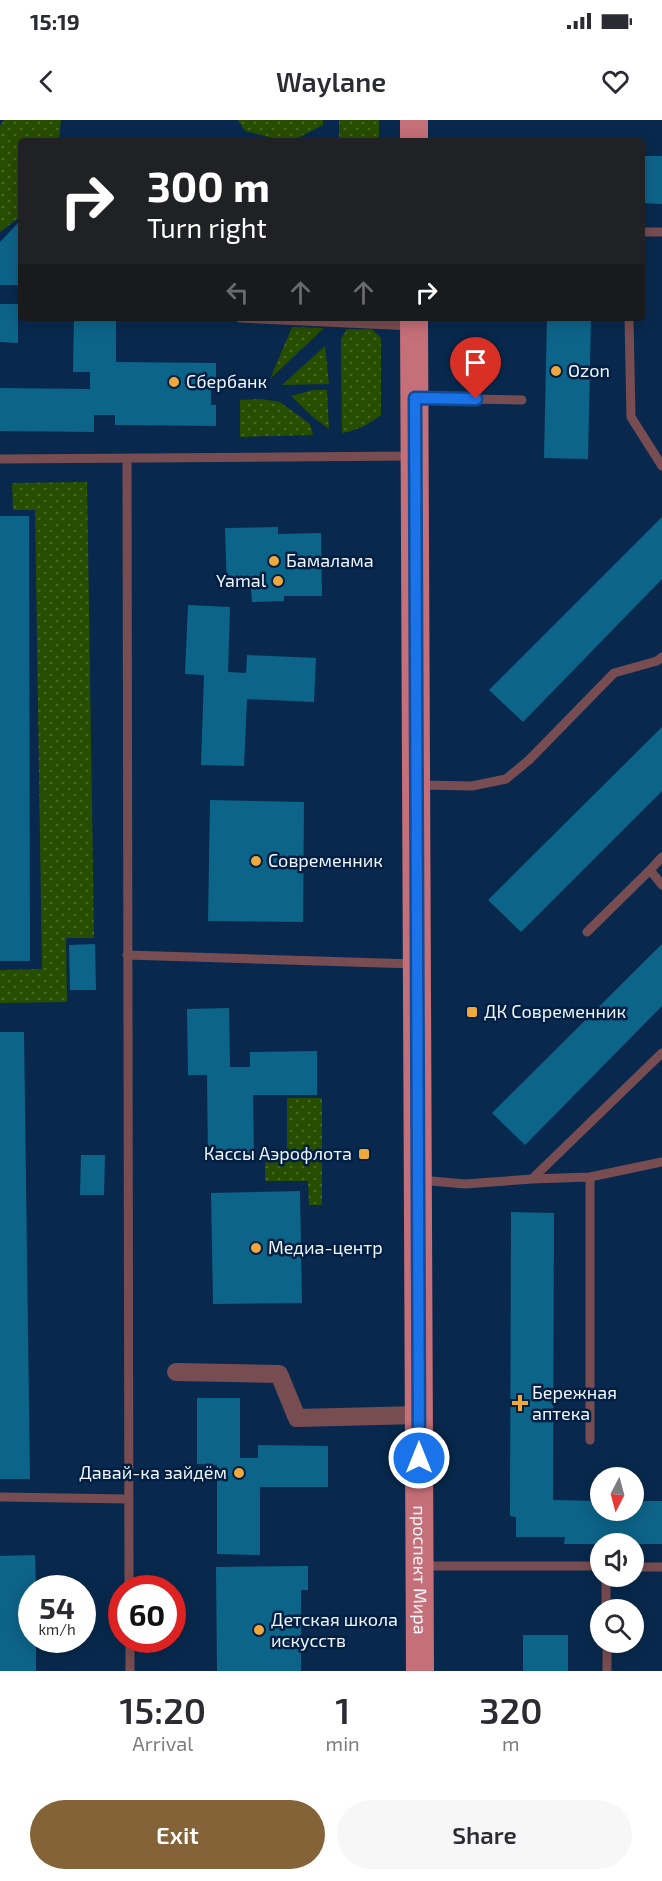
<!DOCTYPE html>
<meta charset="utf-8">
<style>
:root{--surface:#fff;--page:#f7f7f7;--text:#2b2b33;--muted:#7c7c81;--accent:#836337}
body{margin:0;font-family:"Exo 2",sans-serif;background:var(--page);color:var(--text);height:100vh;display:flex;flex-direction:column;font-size:22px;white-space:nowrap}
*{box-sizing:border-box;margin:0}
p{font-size:20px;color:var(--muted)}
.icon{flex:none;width:33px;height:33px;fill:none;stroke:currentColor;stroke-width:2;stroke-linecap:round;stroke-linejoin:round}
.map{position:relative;height:1551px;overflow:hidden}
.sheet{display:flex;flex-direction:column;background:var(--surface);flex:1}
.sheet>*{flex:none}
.banner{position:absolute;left:18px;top:18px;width:627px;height:183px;border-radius:6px;box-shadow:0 3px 15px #0003;background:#202124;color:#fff;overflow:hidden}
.needle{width:39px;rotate:186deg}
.controls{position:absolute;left:590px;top:1347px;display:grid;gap:12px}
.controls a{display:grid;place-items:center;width:54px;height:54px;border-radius:50%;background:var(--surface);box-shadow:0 3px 15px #0003;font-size:30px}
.speed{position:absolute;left:18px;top:1455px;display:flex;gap:12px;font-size:30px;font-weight:700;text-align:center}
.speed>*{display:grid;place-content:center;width:78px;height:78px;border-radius:50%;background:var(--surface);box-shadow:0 3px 15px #0003;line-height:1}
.speed small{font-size:15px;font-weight:400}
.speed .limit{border:9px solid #d22;background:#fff;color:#111}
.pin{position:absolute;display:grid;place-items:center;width:51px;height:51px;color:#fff;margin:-62px -26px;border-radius:50% 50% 50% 0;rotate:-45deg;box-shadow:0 0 6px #0007}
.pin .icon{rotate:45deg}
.me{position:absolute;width:66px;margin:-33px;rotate:0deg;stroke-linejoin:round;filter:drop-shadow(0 0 4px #0008)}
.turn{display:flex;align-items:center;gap:21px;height:126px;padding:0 30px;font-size:27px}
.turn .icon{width:78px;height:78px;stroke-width:2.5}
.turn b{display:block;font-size:42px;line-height:51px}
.lanes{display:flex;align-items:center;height:57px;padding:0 30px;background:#0003;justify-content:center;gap:30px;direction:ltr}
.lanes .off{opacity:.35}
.eta{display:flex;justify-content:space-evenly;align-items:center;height:102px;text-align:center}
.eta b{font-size:36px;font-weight:600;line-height:42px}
.primary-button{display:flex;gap:12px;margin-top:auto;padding:12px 30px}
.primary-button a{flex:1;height:69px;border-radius:36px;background:var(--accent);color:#fff;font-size:24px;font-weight:600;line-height:69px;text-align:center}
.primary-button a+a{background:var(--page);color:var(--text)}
.status{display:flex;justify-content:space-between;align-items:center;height:42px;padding:0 30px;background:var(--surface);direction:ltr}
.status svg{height:16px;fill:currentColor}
header{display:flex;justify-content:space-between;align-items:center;height:78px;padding:0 30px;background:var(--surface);font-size:27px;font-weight:600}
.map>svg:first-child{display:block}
.grass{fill:url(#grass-dots)}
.building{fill:#0d6489}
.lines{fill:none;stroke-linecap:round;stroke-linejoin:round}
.service{stroke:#784d51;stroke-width:9}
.minor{stroke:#784d51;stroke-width:18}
.primary{stroke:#c56f78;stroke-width:28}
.route-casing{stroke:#114b97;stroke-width:15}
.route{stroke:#1a73e8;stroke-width:10}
.poi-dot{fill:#eea83c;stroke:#001f42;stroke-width:2}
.labels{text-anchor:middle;stroke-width:5;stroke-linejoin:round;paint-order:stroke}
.poi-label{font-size:18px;fill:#f1f6fb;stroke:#001f42;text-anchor:start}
.street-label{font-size:18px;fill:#f1f6fb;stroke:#001f42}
</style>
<div class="status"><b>15:19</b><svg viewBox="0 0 49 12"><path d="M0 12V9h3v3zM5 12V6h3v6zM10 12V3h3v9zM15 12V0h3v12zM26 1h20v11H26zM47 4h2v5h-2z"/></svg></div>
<header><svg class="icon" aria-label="back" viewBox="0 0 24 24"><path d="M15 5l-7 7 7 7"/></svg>Waylane<svg class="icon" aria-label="heart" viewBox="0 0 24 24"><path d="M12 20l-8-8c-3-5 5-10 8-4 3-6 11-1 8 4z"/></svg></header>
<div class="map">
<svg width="662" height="1551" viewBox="0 0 662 1551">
<defs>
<pattern id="grass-dots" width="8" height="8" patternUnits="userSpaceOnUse" patternTransform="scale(1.5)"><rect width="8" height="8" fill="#274d00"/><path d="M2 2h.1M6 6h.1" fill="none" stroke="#476726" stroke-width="1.8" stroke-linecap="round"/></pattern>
</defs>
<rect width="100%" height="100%" fill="#08294d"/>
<!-- grass -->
<path class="grass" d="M 4,0 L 61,0 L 59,21 L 21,21 L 21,96 L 0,112 L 0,6 Z
M 238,0 L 323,0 L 323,5 L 292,21 L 285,21 L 245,11 Z
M 339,0 L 379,0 L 379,21 L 339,21 Z
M 292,207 L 324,208 L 270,259 Z
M 347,209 L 372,209 L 381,218 L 381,295 C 370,304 356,311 342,313 L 341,219 Z
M 325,226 L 329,264 L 282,265 Z
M 313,270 L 327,270 L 329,309 L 314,298 L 291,276 Z
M 261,279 L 280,282 L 310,304 L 313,315 L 240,317 L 240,280 Z
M 87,362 L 94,818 L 66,818 L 67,882 L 0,883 L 0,850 L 42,849 L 35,390 L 13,390 L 12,363 Z
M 287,978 L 322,978 L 322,1085 L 309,1085 L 308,1061 L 265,1061 L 265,1042 L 287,1042 Z"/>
<!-- building -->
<path class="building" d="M 642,36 L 662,36 L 662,84 L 642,83 Z
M 18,103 L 21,103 L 19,165 L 0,165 L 0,122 Z
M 0,184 L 18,184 L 18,223 L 0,222 Z
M 74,198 L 116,198 L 116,242 L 216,243 L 216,261 L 211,261 L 211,285 L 216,285 L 216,306 L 115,305 L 115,295 L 94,295 L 94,312 L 0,311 L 0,268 L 90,269 L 90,252 L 73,252 Z
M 547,198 L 591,198 L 588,339 L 544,338 Z
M 0,396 L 29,396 L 30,841 L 0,841 Z
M 662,397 L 662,459 L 523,602 L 489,570 Z
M 278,407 L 278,414 L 321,413 L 322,476 L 284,476 L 284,481 L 252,482 L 251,468 L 227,469 L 225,408 Z
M 188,485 L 230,487 L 228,552 L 246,553 L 247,535 L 316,538 L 314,582 L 247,579 L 244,646 L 201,645 L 204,555 L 185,554 Z
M 662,607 L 662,671 L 521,812 L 488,780 Z
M 210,680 L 304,682 L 303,802 L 208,801 Z
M 95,824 L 96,870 L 70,870 L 69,825 Z
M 662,824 L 662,886 L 525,1025 L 492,993 Z
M 229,888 L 230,947 L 250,947 L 250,932 L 317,931 L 317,975 L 253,975 L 254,1040 L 208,1041 L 207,955 L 188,955 L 187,889 Z
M 0,912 L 24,912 L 30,1359 L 0,1359 Z
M 81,1035 L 105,1035 L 104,1075 L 80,1075 Z
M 300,1071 L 302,1183 L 213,1184 L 211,1073 Z
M 511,1092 L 554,1093 L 553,1380 L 600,1381 L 600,1390 L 633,1390 L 633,1381 L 662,1381 L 662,1424 L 564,1424 L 565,1417 L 516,1417 L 516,1397 L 510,1396 Z
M 197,1278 L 240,1278 L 240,1338 L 258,1338 L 258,1325 L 328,1326 L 328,1367 L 260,1367 L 260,1435 L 217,1434 L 217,1345 L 197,1344 Z
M 35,1435 L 36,1468 L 32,1468 L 32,1520 L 36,1520 L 36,1551 L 0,1551 L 0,1436 Z
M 308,1446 L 308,1470 L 301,1470 L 301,1551 L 217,1551 L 216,1447 Z
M 523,1515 L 568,1515 L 568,1551 L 523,1551 Z"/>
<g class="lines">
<!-- service -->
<path class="service" d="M 642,112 L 662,112
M 240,198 L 412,206
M 629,198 L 631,297 L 662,346
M 417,278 L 522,280
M 0,339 L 412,336
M 127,339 L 129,1468
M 419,665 L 472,666 L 506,659 L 529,640 L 614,553 L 657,541 L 662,537
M 662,737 L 650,750 L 662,765
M 587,812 L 650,750
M 127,835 L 415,844
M 590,1057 L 662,1042
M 532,1059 L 590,1057 L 590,1320
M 420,1060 L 465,1064 L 532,1059 L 662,933
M 0,1377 L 128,1379
M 422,1446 L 600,1446
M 633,1447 L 662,1447
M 606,1456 L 606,1490
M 130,1520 L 130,1551
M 607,1522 L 607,1551"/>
<!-- minor -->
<path class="minor" d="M 176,1252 L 279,1254 L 297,1298 L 419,1295"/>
<!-- primary -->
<g class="primary">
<path d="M 414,0 L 414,21"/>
<path id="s1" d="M 414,198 L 420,1551"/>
</g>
</g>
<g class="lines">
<!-- route casing -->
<g class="route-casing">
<path id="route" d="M 419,1338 L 415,278 L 476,279"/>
</g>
<!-- route -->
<use href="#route" class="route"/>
</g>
<!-- markers -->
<g class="poi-dot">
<circle cx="556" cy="251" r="6"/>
<circle cx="174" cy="262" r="6"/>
<circle cx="274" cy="441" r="6"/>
<circle cx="278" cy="461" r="6"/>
<circle cx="256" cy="741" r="6"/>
<rect x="466" y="886" width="12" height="12" rx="3"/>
<rect x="358" y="1028" width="12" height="12" rx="3"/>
<circle cx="256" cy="1128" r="6"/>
<path d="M517 1274h6v6h6v6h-6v6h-6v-6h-6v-6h6z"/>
<circle cx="239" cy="1353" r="6"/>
<circle cx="259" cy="1510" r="6"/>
</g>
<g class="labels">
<!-- poi labels -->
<g class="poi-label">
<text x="568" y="257">Ozon</text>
<text x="186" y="268">Сбербанк</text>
<text x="286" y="447">Бамалама</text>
<text x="266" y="467" text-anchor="end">Yamal</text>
<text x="268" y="747">Современник</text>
<text x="484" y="898">ДК Современник</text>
<text x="352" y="1040" text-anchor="end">Кассы Аэрофлота</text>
<text x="268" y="1134">Медиа-центр</text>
<text x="532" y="1279">Бережная<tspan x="532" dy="21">аптека</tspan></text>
<text x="227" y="1359" text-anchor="end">Давай-ка зайдём</text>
<text x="271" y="1506">Детская школа<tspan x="271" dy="21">искусств</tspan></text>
</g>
<!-- street labels -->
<g class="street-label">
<text dy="6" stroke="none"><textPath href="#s1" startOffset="1252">проспект Мира</textPath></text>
</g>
</g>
</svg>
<div class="controls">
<a><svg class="needle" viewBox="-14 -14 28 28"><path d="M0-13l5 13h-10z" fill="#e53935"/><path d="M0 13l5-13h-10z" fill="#7c7c81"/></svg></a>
<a><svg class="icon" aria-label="sound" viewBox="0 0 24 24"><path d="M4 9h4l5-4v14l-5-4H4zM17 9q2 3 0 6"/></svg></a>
<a><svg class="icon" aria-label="search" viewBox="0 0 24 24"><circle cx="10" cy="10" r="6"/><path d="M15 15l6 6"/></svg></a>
</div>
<div class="speed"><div>54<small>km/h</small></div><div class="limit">60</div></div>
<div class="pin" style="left:476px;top:279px;background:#d93025"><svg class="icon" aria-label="arrive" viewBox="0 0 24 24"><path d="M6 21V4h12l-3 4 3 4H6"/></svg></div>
<svg class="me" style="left:419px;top:1338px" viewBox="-20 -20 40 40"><circle r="17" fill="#1a73e8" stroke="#fff" stroke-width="3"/><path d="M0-11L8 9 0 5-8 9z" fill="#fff"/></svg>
<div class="banner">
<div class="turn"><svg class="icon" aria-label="right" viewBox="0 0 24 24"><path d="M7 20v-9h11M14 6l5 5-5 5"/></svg><div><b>300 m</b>Turn right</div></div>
<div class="lanes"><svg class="icon off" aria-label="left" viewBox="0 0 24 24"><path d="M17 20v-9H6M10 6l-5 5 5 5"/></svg><svg class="icon off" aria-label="ahead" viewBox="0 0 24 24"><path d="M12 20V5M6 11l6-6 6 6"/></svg><svg class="icon off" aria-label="ahead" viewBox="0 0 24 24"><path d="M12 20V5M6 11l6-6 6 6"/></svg><svg class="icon" aria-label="right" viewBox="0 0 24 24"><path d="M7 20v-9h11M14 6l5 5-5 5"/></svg></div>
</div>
</div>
<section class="sheet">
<div class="eta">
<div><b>15:20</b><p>Arrival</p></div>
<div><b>1</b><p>min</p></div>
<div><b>320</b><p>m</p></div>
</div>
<div class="primary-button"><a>Exit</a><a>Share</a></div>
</section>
